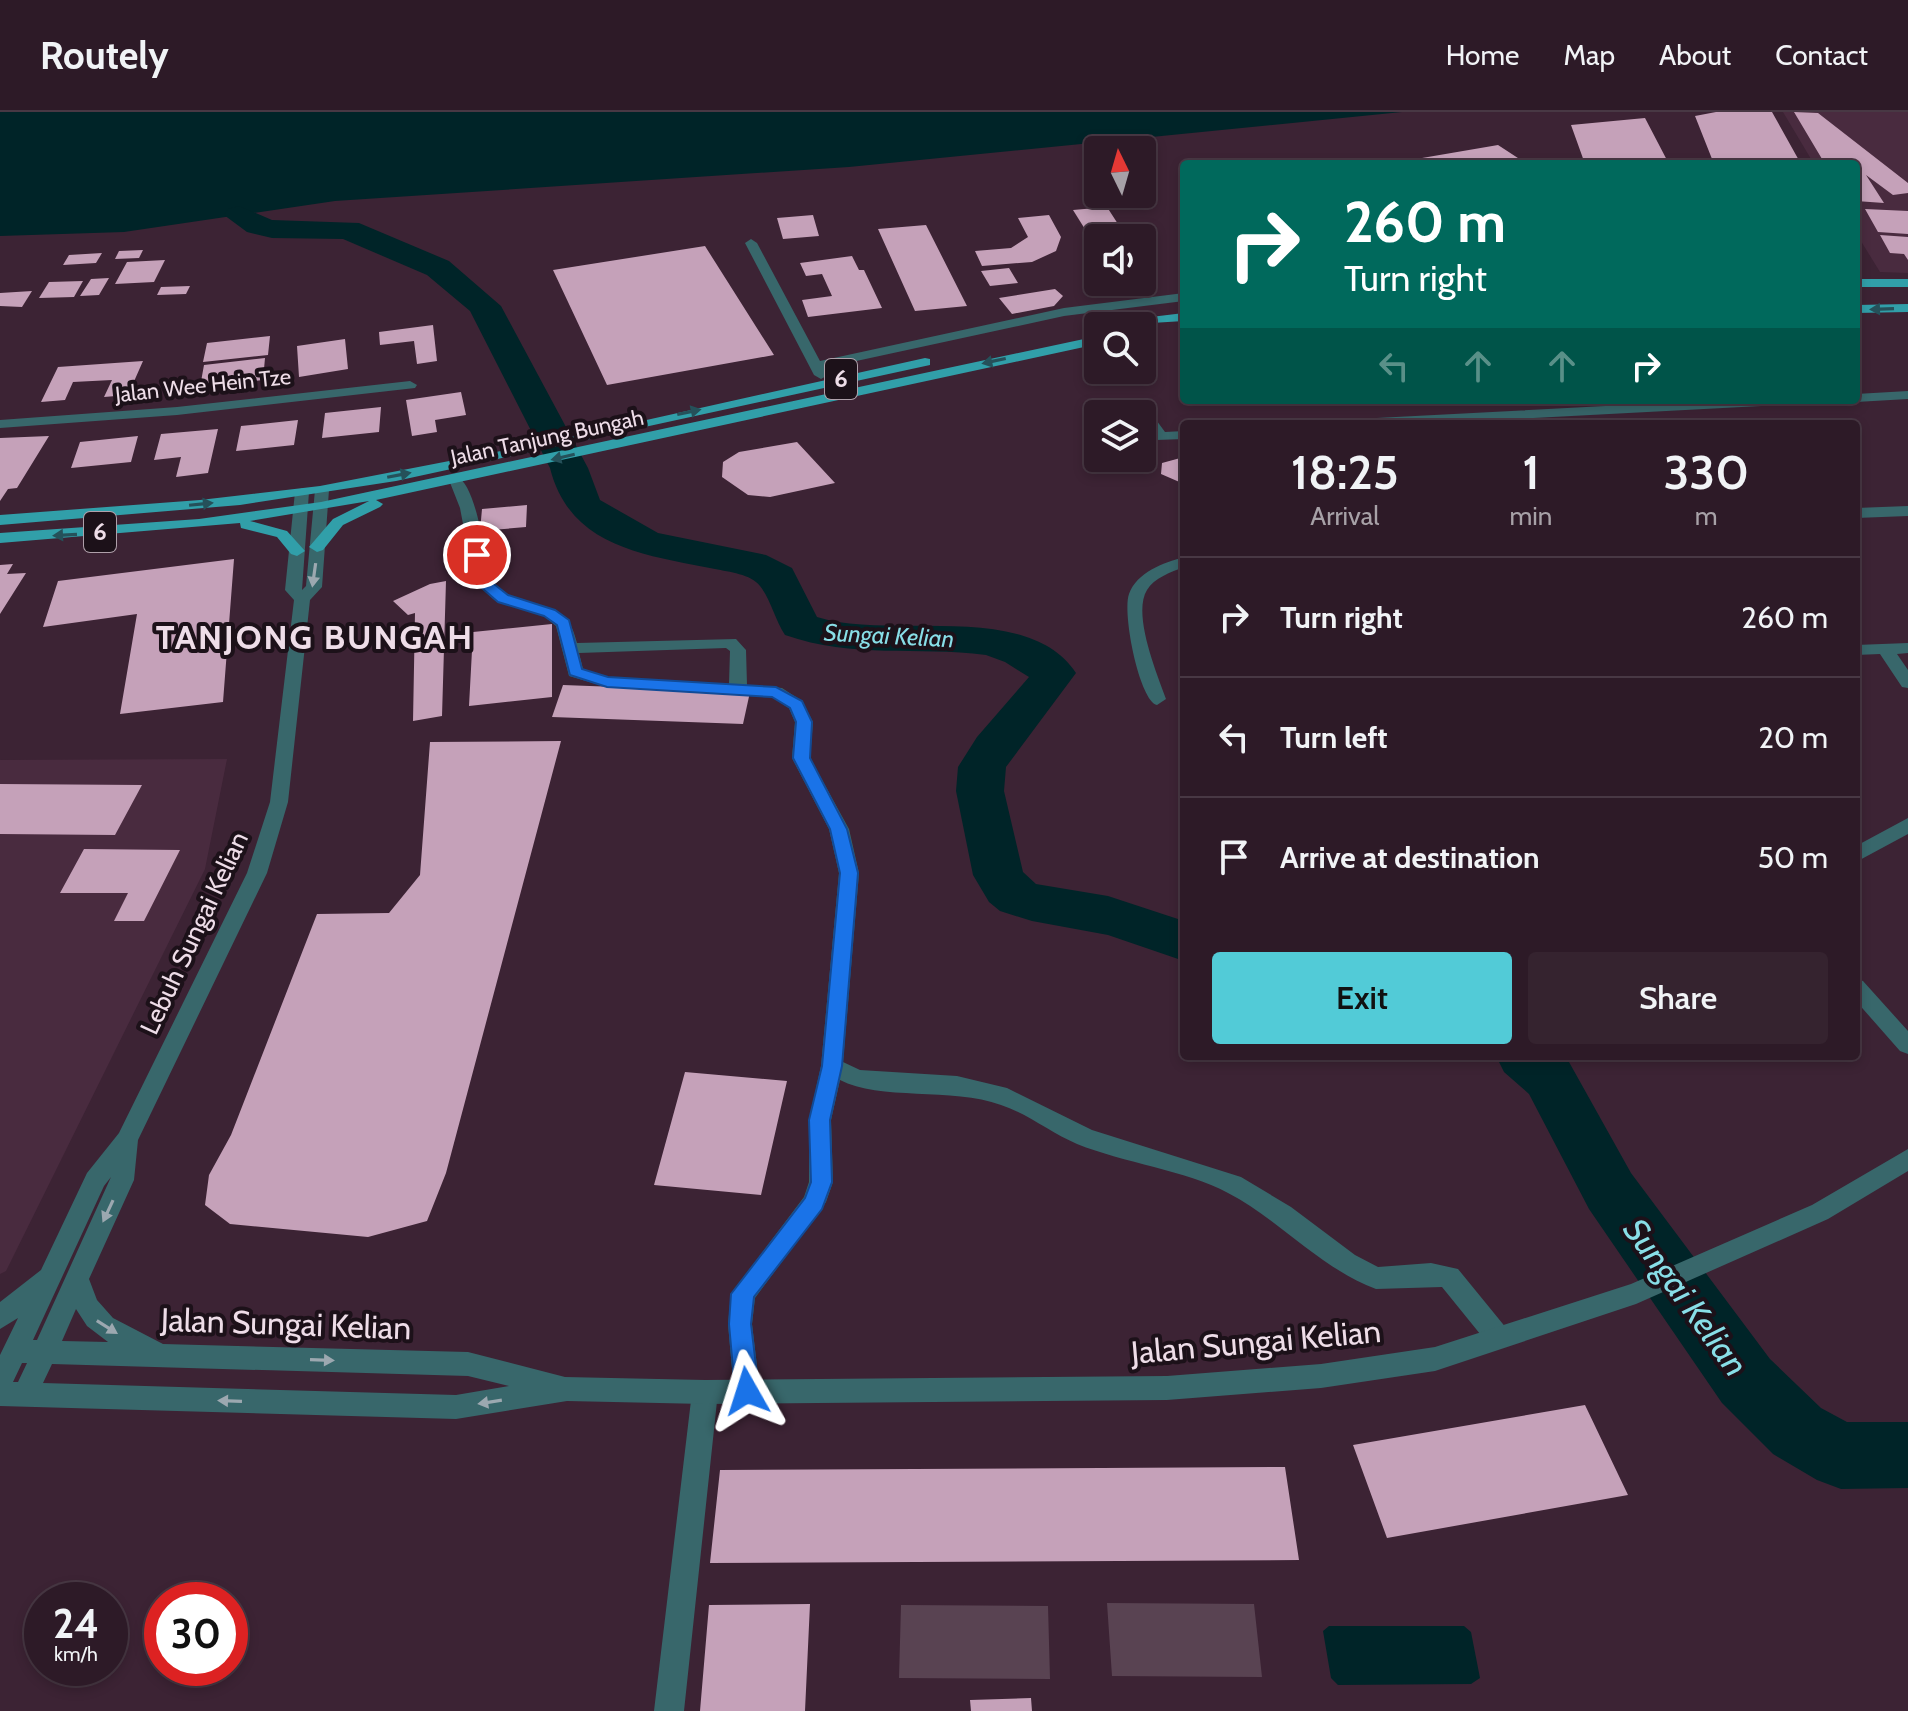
<!DOCTYPE html>
<style>
:root{--surface:#2d1a27;--page:#35232f;--text:#f1f3f6;--muted:#a7a1a7;--line:#483844;--accent:#52cbd7}
body{margin:0;font-family:Cabin,sans-serif;background:var(--page);color:var(--text);height:100vh;display:flex;flex-direction:column;font-size:30px;white-space:nowrap}
*{box-sizing:border-box;margin:0}
p{font-size:26px;color:var(--muted)}
.icon{flex:none;width:44px;height:44px;fill:none;stroke:currentColor;stroke-width:2;stroke-linecap:round;stroke-linejoin:round}
.map{position:relative;flex:1;overflow:hidden}
.panel{position:absolute;left:1180px;top:308px;width:680px;height:640px;display:flex;flex-direction:column;background:var(--surface);border-radius:8px;box-shadow:0 4px 12px #0003,0 0 0 2px var(--line)}
.panel>*{flex:none}
.hud{position:absolute;left:1180px;top:48px;width:680px;height:244px;border-radius:8px;box-shadow:0 4px 12px #0003,0 0 0 2px var(--line);background:#00695c;color:#fff;overflow:hidden}
.needle{width:52px;rotate:355deg}
.buttons{position:absolute;left:1084px;top:24px;display:grid;gap:16px}
.buttons a{display:grid;place-items:center;width:72px;height:72px;border-radius:8px;background:var(--surface);box-shadow:0 4px 12px #0003,0 0 0 2px var(--line);font-size:40px}
.speed{position:absolute;left:24px;top:1470px;display:flex;gap:16px;font-size:40px;font-weight:700;text-align:center}
.speed>*{display:grid;place-content:center;width:104px;height:104px;border-radius:50%;background:var(--surface);box-shadow:0 4px 12px #0003,0 0 0 2px var(--line);line-height:1}
.speed small{font-size:20px;font-weight:400}
.speed .limit{border:12px solid #d22;background:#fff;color:#111}
.pin{position:absolute;display:grid;place-items:center;width:68px;height:68px;color:#fff;margin:-34px;border:4px solid #fff;border-radius:50%;box-shadow:0 2px 8px #0007}
.me{position:absolute;width:88px;margin:-44px;rotate:354deg;stroke-linejoin:round;filter:drop-shadow(0 0 6px #0008)}
.turn{display:flex;align-items:center;gap:28px;height:168px;padding:0 32px;font-size:36px}
.turn .icon{width:104px;height:104px;stroke-width:2.5}
.turn b{display:block;font-size:56px;line-height:68px}
.lanes{display:flex;align-items:center;height:76px;padding:0 32px;background:#0003;justify-content:center;gap:40px;direction:ltr}
.lanes .off{opacity:.35}
.eta{display:flex;justify-content:space-evenly;align-items:center;height:136px;text-align:center}
.eta b{font-size:48px;font-weight:600;line-height:56px}
.button{display:flex;gap:16px;margin-top:auto;padding:16px 32px}
.button a{flex:1;height:92px;border-radius:8px;background:var(--accent);color:#111;font-size:32px;font-weight:600;line-height:92px;text-align:center}
.button a+a{background:var(--page);color:var(--text)}
ul{padding:0;list-style:none}
li{display:flex;align-items:center;gap:24px;height:120px;padding:0 32px;border-top:2px solid var(--line)}
li div{flex:1}
li b{display:block;font-size:30px}
li em{font-style:normal}
header{display:flex;align-items:center;gap:48px;box-sizing:border-box;height:112px;padding:0 40px;background:var(--surface);border-bottom:2px solid var(--line)}
header strong{font-size:38px}
nav{display:flex;gap:44px;margin-inline-start:auto;font-size:28px}
.map>svg:first-child{display:block}
.built{fill:#492b3f}
.green{fill:#594352}
.water{fill:#002428}
.lines{fill:none;stroke-linecap:round;stroke-linejoin:round}
.river{fill:#002428;fill-rule:evenodd}
.building{fill:#c5a1b9}
.minor{fill:#38676b;fill-rule:evenodd}
.tertiary{fill:#38676b;fill-rule:evenodd}
.primary{fill:#319fa9;fill-rule:evenodd}
.oneway{fill:#25515a}
.oneway2{fill:#9ca8b0}
.route{fill:#1a73e8;stroke:#114b97;stroke-width:2}
.labels{text-anchor:middle;stroke-width:8;stroke-linejoin:round;paint-order:stroke}
.far-street-label{font-size:22px;fill:#eedde8;stroke:#1c1119}
.shield{fill:#1c1119;stroke:#afa0aa;stroke-width:2}
.shield-label{font-size:24px;font-weight:bold;fill:#eedde8}
.far-water-label{font-size:24px;font-style:italic;fill:#88dee7;stroke:#1c1119}
.street-label{font-size:26px;fill:#eedde8;stroke:#1c1119}
.near-street-label{font-size:32px;fill:#eedde8;stroke:#1c1119}
.district-label{font-size:34px;font-weight:bold;letter-spacing:2px;fill:#eedde8;stroke:#1c1119}
.near-water-label{font-size:34px;font-style:italic;fill:#88dee7;stroke:#1c1119}
</style>
<header>
<strong>Routely</strong>
<nav><a>Home</a><a>Map</a><a>About</a><a>Contact</a></nav>
</header>
<div class="map">
<svg width="1908" height="1599" viewBox="0 0 1908 1599">
<rect width="100%" height="100%" fill="#3c2334"/>
<!-- built -->
<path class="built" d="M 1783,0 L 1908,0 L 1908,161 L 1880,160 L 1856,121 L 1856,52 L 1814,52 Z
M 227,647 L 205,757 L 6,1159 L 0,1162 L 0,648 Z"/>
<!-- green -->
<path class="green" d="M 1107,1491 L 1254,1492 L 1262,1565 L 1112,1564 Z
M 901,1493 L 1048,1494 L 1050,1567 L 899,1566 Z"/>
<!-- water -->
<path class="water" d="M 0,0 L 1402,0 L 849,55 L 335,89 L 124,120 L 0,124 Z
M 1329,1514 L 1464,1514 L 1471,1520 L 1480,1566 L 1471,1572 L 1338,1573 L 1331,1566 L 1323,1519 Z"/>
<g class="lines">
<!-- river -->
<path class="river" d="M 239,94 L 272,108 L 359,111 L 449,149 L 501,194 L 588,356 L 600,388 L 658,421 L 766,443 L 792,456 L 817,505 C 889,529 1027,487 1076,561 L 1006,655 L 1004,679 L 1023,760 L 1036,772 L 1108,784 L 1184,809 L 1184,849 L 1108,823 L 1032,809 L 1000,799 L 989,790 L 973,763 L 956,679 L 958,655 L 977,625 L 1029,565 L 1005,550 L 986,543 C 916,534 854,547 785,523 C 775,508 771,488 760,474 C 751,462 729,460 715,457 C 646,443 570,436 550,356 L 470,199 L 427,163 L 343,127 L 272,126 L 247,120 L 224,103 L 228,97 Z
M 1496,944 L 1563,944 L 1569,950 L 1631,1061 L 1770,1247 L 1821,1296 L 1847,1310 L 1908,1310 L 1908,1376 L 1841,1377 L 1817,1368 L 1773,1342 L 1722,1291 L 1589,1097 L 1529,982 L 1504,960 Z"/>
</g>
<!-- building -->
<path class="building" d="M 1716,0 L 1772,0 L 1801,52 L 1714,52 L 1695,4 Z
M 1794,0 L 1818,1 L 1908,71 L 1908,81 L 1893,83 L 1866,63 L 1884,91 L 1856,89 L 1856,52 L 1825,52 Z
M 1645,6 L 1669,52 L 1585,52 L 1571,13 Z
M 1498,33 L 1521,48 L 1494,52 L 1387,52 Z
M 1107,95 L 1127,126 L 1098,126 L 1098,138 L 1073,98 Z
M 1865,97 L 1908,99 L 1908,122 L 1878,120 Z
M 813,103 L 819,124 L 783,127 L 777,106 Z
M 1049,103 L 1061,125 L 1056,139 L 1032,150 L 982,154 L 975,139 L 1011,136 L 1028,125 L 1018,106 Z
M 926,113 L 967,194 L 915,199 L 878,117 Z
M 1880,123 L 1908,125 L 1908,148 L 1904,142 L 1890,141 Z
M 705,134 L 774,243 L 607,273 L 553,158 Z
M 143,138 L 139,146 L 115,147 L 119,139 Z
M 102,141 L 96,151 L 63,153 L 69,143 Z
M 852,144 L 859,158 L 864,158 L 882,196 L 808,205 L 802,188 L 832,184 L 822,162 L 806,164 L 800,151 Z
M 165,148 L 154,170 L 115,172 L 127,150 Z
M 1009,156 L 1018,171 L 990,174 L 981,159 Z
M 109,166 L 99,183 L 80,184 L 91,167 Z
M 83,169 L 74,185 L 39,186 L 49,170 Z
M 190,174 L 186,182 L 157,183 L 161,175 Z
M 1055,177 L 1063,184 L 1054,194 L 1012,202 L 999,186 Z
M 32,179 L 22,195 L 0,194 L 0,181 Z
M 433,213 L 437,249 L 417,252 L 414,229 L 380,233 L 379,220 Z
M 270,224 L 268,243 L 203,250 L 207,231 Z
M 345,227 L 348,257 L 299,265 L 297,234 Z
M 265,246 L 263,268 L 200,275 L 204,253 Z
M 143,249 L 128,283 L 104,285 L 112,268 L 73,270 L 65,288 L 41,290 L 58,255 Z
M 461,280 L 466,303 L 435,308 L 437,320 L 412,324 L 406,288 Z
M 381,295 L 379,320 L 322,326 L 325,301 Z
M 298,308 L 294,333 L 236,339 L 241,314 Z
M 218,317 L 208,361 L 176,365 L 181,345 L 154,348 L 161,322 Z
M 49,324 L 17,376 L 8,377 L 0,389 L 0,326 Z
M 138,324 L 131,350 L 71,356 L 80,330 Z
M 797,330 L 835,371 L 770,385 L 748,383 L 722,365 L 723,350 L 739,340 Z
M 1184,345 L 1184,372 L 1161,362 L 1162,351 Z
M 527,393 L 526,415 L 480,419 L 482,397 Z
M 234,447 L 223,590 L 120,602 L 137,502 L 43,515 L 58,469 Z
M 13,452 L 7,462 L 26,461 L 0,502 L 0,453 Z
M 446,469 L 442,604 L 413,609 L 415,501 L 408,503 L 393,489 L 430,472 Z
M 552,512 L 552,585 L 469,594 L 473,520 Z
M 563,573 L 750,580 L 743,612 L 552,605 Z
M 561,629 L 446,1061 L 427,1109 L 368,1125 L 230,1112 L 205,1093 L 209,1063 L 231,1023 L 317,802 L 389,801 L 420,763 L 430,630 Z
M 0,672 L 142,673 L 115,723 L 0,722 Z
M 84,737 L 180,738 L 144,809 L 114,809 L 128,781 L 60,781 Z
M 685,960 L 787,969 L 761,1083 L 654,1073 Z
M 1585,1293 L 1628,1383 L 1387,1426 L 1353,1333 Z
M 1285,1355 L 1299,1448 L 710,1451 L 720,1358 Z
M 810,1492 L 805,1599 L 700,1599 L 709,1493 Z
M 1031,1586 L 1032,1599 L 971,1599 L 970,1588 Z"/>
<g class="lines">
<!-- minor -->
<path class="minor" d="M 751,127 L 757,131 L 820,249 L 1064,196 L 1184,181 L 1184,189 L 1064,204 L 824,256 L 828,263 L 821,267 L 814,263 L 745,131 Z
M 410,269 L 417,273 L 415,276 L 177,303 L 0,316 L 0,308 L 177,295 Z
M 1908,279 L 1908,287 L 1856,290 L 1850,288 L 1856,288 L 1856,282 Z
M 1720,288 L 1807,288 L 1800,292 L 1419,312 L 1331,312 L 1338,308 Z
M 1138,289 L 1143,290 L 1165,320 L 1184,319 L 1184,327 L 1156,328 L 1142,308 L 1142,302 L 1137,302 L 1131,293 Z
M 456,364 C 477,372 485,446 490,468 C 496,473 503,480 510,484 C 542,500 567,487 577,531 L 736,527 L 746,538 L 747,573 L 782,576 L 802,589 L 813,610 L 810,646 L 849,717 L 859,761 L 843,950 L 860,958 L 957,964 L 1007,976 L 1092,1018 L 1241,1065 L 1291,1095 L 1355,1143 L 1378,1155 L 1431,1151 L 1458,1157 L 1507,1217 L 1511,1225 L 1507,1233 L 1498,1237 L 1489,1233 L 1442,1175 L 1376,1177 C 1320,1156 1280,1108 1228,1081 C 1185,1058 1124,1051 1077,1032 C 1051,1021 1028,1002 1001,993 C 952,975 879,989 840,968 L 831,1008 L 833,1070 L 826,1090 L 755,1186 L 752,1212 L 760,1279 L 756,1288 L 747,1291 L 738,1288 L 734,1279 L 728,1212 L 731,1182 L 804,1085 L 809,1070 L 809,1008 L 821,954 L 839,761 L 829,717 L 792,646 L 795,610 L 789,596 L 772,585 L 607,575 L 569,564 L 556,514 L 544,504 L 497,490 L 474,470 L 460,396 L 449,368 ZM 726,536 L 730,539 L 729,572 L 608,565 L 583,557 L 579,541 Z
M 1908,394 L 1908,404 L 1856,406 L 1856,396 Z
M 1184,445 L 1184,455 C 1171,460 1154,466 1147,478 C 1132,502 1157,562 1166,587 L 1157,593 C 1139,588 1122,500 1129,482 C 1137,460 1163,451 1184,445 Z
M 1908,531 L 1908,541 L 1897,542 L 1908,558 L 1908,576 L 1902,575 L 1880,542 L 1856,543 L 1856,533 Z
M 1908,706 L 1908,722 L 1856,750 L 1856,734 Z
M 1856,867 L 1863,869 L 1908,919 L 1908,942 L 1900,939 L 1856,889 Z
M 705,1268 L 714,1271 L 718,1280 L 684,1599 L 654,1599 L 692,1280 L 696,1271 Z"/>
<!-- tertiary -->
<path class="tertiary" d="M 322,374 L 329,378 L 322,475 L 310,488 L 288,690 L 267,761 L 138,1028 L 134,1068 L 89,1167 L 97,1188 L 113,1206 L 163,1232 L 468,1240 L 565,1265 L 705,1268 L 1167,1264 L 1321,1252 L 1435,1235 L 1631,1172 L 1812,1093 L 1908,1037 L 1908,1059 L 1828,1107 L 1636,1192 L 1435,1259 L 1321,1276 L 1167,1288 L 705,1292 L 567,1289 L 456,1307 L 0,1294 L 0,1243 L 18,1206 L 0,1217 L 0,1190 L 41,1158 L 87,1061 L 119,1021 L 247,761 L 270,690 L 294,488 L 285,478 L 295,380 L 302,376 L 309,380 L 302,478 L 306,474 L 315,378 ZM 111,1065 L 37,1228 L 33,1228 L 104,1074 ZM 76,1197 L 87,1214 L 108,1230 L 62,1229 ZM 22,1251 L 27,1251 L 18,1270 L 13,1270 ZM 52,1252 L 468,1264 L 509,1274 L 456,1283 L 43,1271 Z"/>
<!-- primary -->
<path class="primary" d="M 1856,167 L 1908,167 L 1908,175 L 1856,175 Z
M 1908,192 L 1908,200 L 1856,201 L 1856,193 Z
M 1184,201 L 1184,209 L 1103,214 L 1109,210 Z
M 1098,224 L 1098,232 L 376,388 L 383,392 L 380,395 L 343,413 L 323,438 L 317,440 L 309,435 L 333,407 L 369,389 L 250,409 L 287,419 L 305,439 L 297,444 L 291,442 L 277,425 L 241,416 L 240,411 L 0,431 L 0,421 L 199,407 L 321,390 Z
M 925,246 L 930,247 L 930,253 L 396,369 L 240,393 L 0,413 L 0,403 L 200,388 L 320,374 L 548,330 Z"/>
</g>
<!-- one-way arrows -->
<defs><path id="oneway-solid" d="M-6-.8H1V-3.2L6.5 0L1 3.2V.8H-6Z" transform="scale(2)"/></defs>
<g class="oneway">
<use href="#oneway-solid" transform="translate(1882 197) rotate(178)"/>
<use href="#oneway-solid" transform="translate(994 249) rotate(168)"/>
<use href="#oneway-solid" transform="translate(689 300) rotate(-12)"/>
<use href="#oneway-solid" transform="translate(563 345) rotate(167)"/>
<use href="#oneway-solid" transform="translate(399 363) rotate(-11)"/>
<use href="#oneway-solid" transform="translate(201 392) rotate(-6)"/>
<use href="#oneway-solid" transform="translate(65 423) rotate(177)"/>
</g>
<g class="oneway2">
<use href="#oneway-solid" transform="translate(314 463) rotate(98)"/>
<use href="#oneway-solid" transform="translate(108 1099) rotate(115)"/>
<use href="#oneway-solid" transform="translate(107 1215) rotate(32)"/>
<use href="#oneway-solid" transform="translate(322 1248) rotate(2)"/>
<use href="#oneway-solid" transform="translate(230 1289) rotate(-178)"/>
<use href="#oneway-solid" transform="translate(490 1290) rotate(171)"/>
</g>
<!-- route -->
<path class="route" d="M 477,439 L 484,443 L 489,468 L 508,483 L 555,498 L 569,508 L 582,557 L 608,565 L 776,575 L 802,589 L 812,610 L 810,646 L 847,717 L 858,761 L 842,954 L 830,1008 L 832,1070 L 822,1097 L 754,1185 L 751,1212 L 759,1279 L 755,1287 L 747,1290 L 739,1287 L 735,1279 L 729,1212 L 731,1182 L 805,1086 L 811,1070 L 809,1008 L 822,954 L 840,761 L 830,717 L 793,646 L 796,610 L 790,596 L 772,585 L 607,575 L 570,563 L 557,513 L 544,504 L 498,490 L 475,470 L 469,443 Z"/>
<g class="labels">
<!-- far-street labels -->
<g class="far-street-label">
<text transform="translate(203 273) rotate(-6)" y="8">Jalan Wee Hein Tze</text>
<text transform="translate(547 325) rotate(-12)" y="8">Jalan Tanjung Bungah</text>
</g>
<!-- shield labels -->
<g class="shield">
<rect x="825" y="247" width="32" height="40" rx="6"/>
<rect x="84" y="400" width="32" height="40" rx="6"/>
</g>
<g class="shield-label">
<text x="841" y="275">6</text>
<text x="100" y="428">6</text>
</g>
<!-- far-water labels -->
<g class="far-water-label">
<text transform="translate(889 524) rotate(3)" y="8">Sungai Kelian</text>
</g>
<!-- street labels -->
<g class="street-label">
<text transform="translate(194 821) rotate(-65)" y="9">Lebuh Sungai Kelian</text>
</g>
<!-- near-street labels -->
<g class="near-street-label">
<text transform="translate(286 1212) rotate(2)" y="11">Jalan Sungai Kelian</text>
<text transform="translate(1256 1230) rotate(-5)" y="11">Jalan Sungai Kelian</text>
</g>
<!-- district labels -->
<g class="district-label">
<text x="315" y="537">TANJONG BUNGAH</text>
</g>
<!-- near-water labels -->
<g class="near-water-label">
<text transform="translate(1686 1185) rotate(54)" y="12">Sungai Kelian</text>
</g>
</g>
</svg>
<div class="buttons">
<a><svg class="needle" viewBox="-14 -14 28 28"><path d="M0-13l5 13h-10z" fill="#e53935"/><path d="M0 13l5-13h-10z" fill="#a7a1a7"/></svg></a>
<a><svg class="icon" aria-label="sound" viewBox="0 0 24 24"><path d="M4 9h4l5-4v14l-5-4H4zM17 9q2 3 0 6"/></svg></a>
<a><svg class="icon" aria-label="search" viewBox="0 0 24 24"><circle cx="10" cy="10" r="6"/><path d="M15 15l6 6"/></svg></a>
<a><svg class="icon" aria-label="layers" viewBox="0 0 24 24"><path d="M12 4l9 5-9 5-9-5zM3 14l9 5 9-5"/></svg></a>
</div>
<div class="speed"><div>24<small>km/h</small></div><div class="limit">30</div></div>
<div class="pin" style="left:477px;top:443px;background:#d93025"><svg class="icon" aria-label="arrive" viewBox="0 0 24 24"><path d="M6 21V4h12l-3 4 3 4H6"/></svg></div>
<svg class="me" style="left:747px;top:1279px" viewBox="-20 -20 40 40"><path d="M0-17L14 15 0 8-14 15z" fill="#1a73e8" stroke="#fff" stroke-width="4"/></svg>
<div class="hud">
<div class="turn"><svg class="icon" aria-label="right" viewBox="0 0 24 24"><path d="M7 20v-9h11M14 6l5 5-5 5"/></svg><div><b>260 m</b>Turn right</div></div>
<div class="lanes"><svg class="icon off" aria-label="left" viewBox="0 0 24 24"><path d="M17 20v-9H6M10 6l-5 5 5 5"/></svg><svg class="icon off" aria-label="ahead" viewBox="0 0 24 24"><path d="M12 20V5M6 11l6-6 6 6"/></svg><svg class="icon off" aria-label="ahead" viewBox="0 0 24 24"><path d="M12 20V5M6 11l6-6 6 6"/></svg><svg class="icon" aria-label="right" viewBox="0 0 24 24"><path d="M7 20v-9h11M14 6l5 5-5 5"/></svg></div>
</div>
<section class="panel">
<div class="eta">
<div><b>18:25</b><p>Arrival</p></div>
<div><b>1</b><p>min</p></div>
<div><b>330</b><p>m</p></div>
</div>
<ul>
<li><svg class="icon" aria-label="right" viewBox="0 0 24 24"><path d="M7 20v-9h11M14 6l5 5-5 5"/></svg><div><b>Turn right</b></div><em>260 m</em></li>
<li><svg class="icon" aria-label="left" viewBox="0 0 24 24"><path d="M17 20v-9H6M10 6l-5 5 5 5"/></svg><div><b>Turn left</b></div><em>20 m</em></li>
<li><svg class="icon" aria-label="arrive" viewBox="0 0 24 24"><path d="M6 21V4h12l-3 4 3 4H6"/></svg><div><b>Arrive at destination</b></div><em>50 m</em></li>
</ul>
<div class="button"><a>Exit</a><a>Share</a></div>
</section>
</div>
